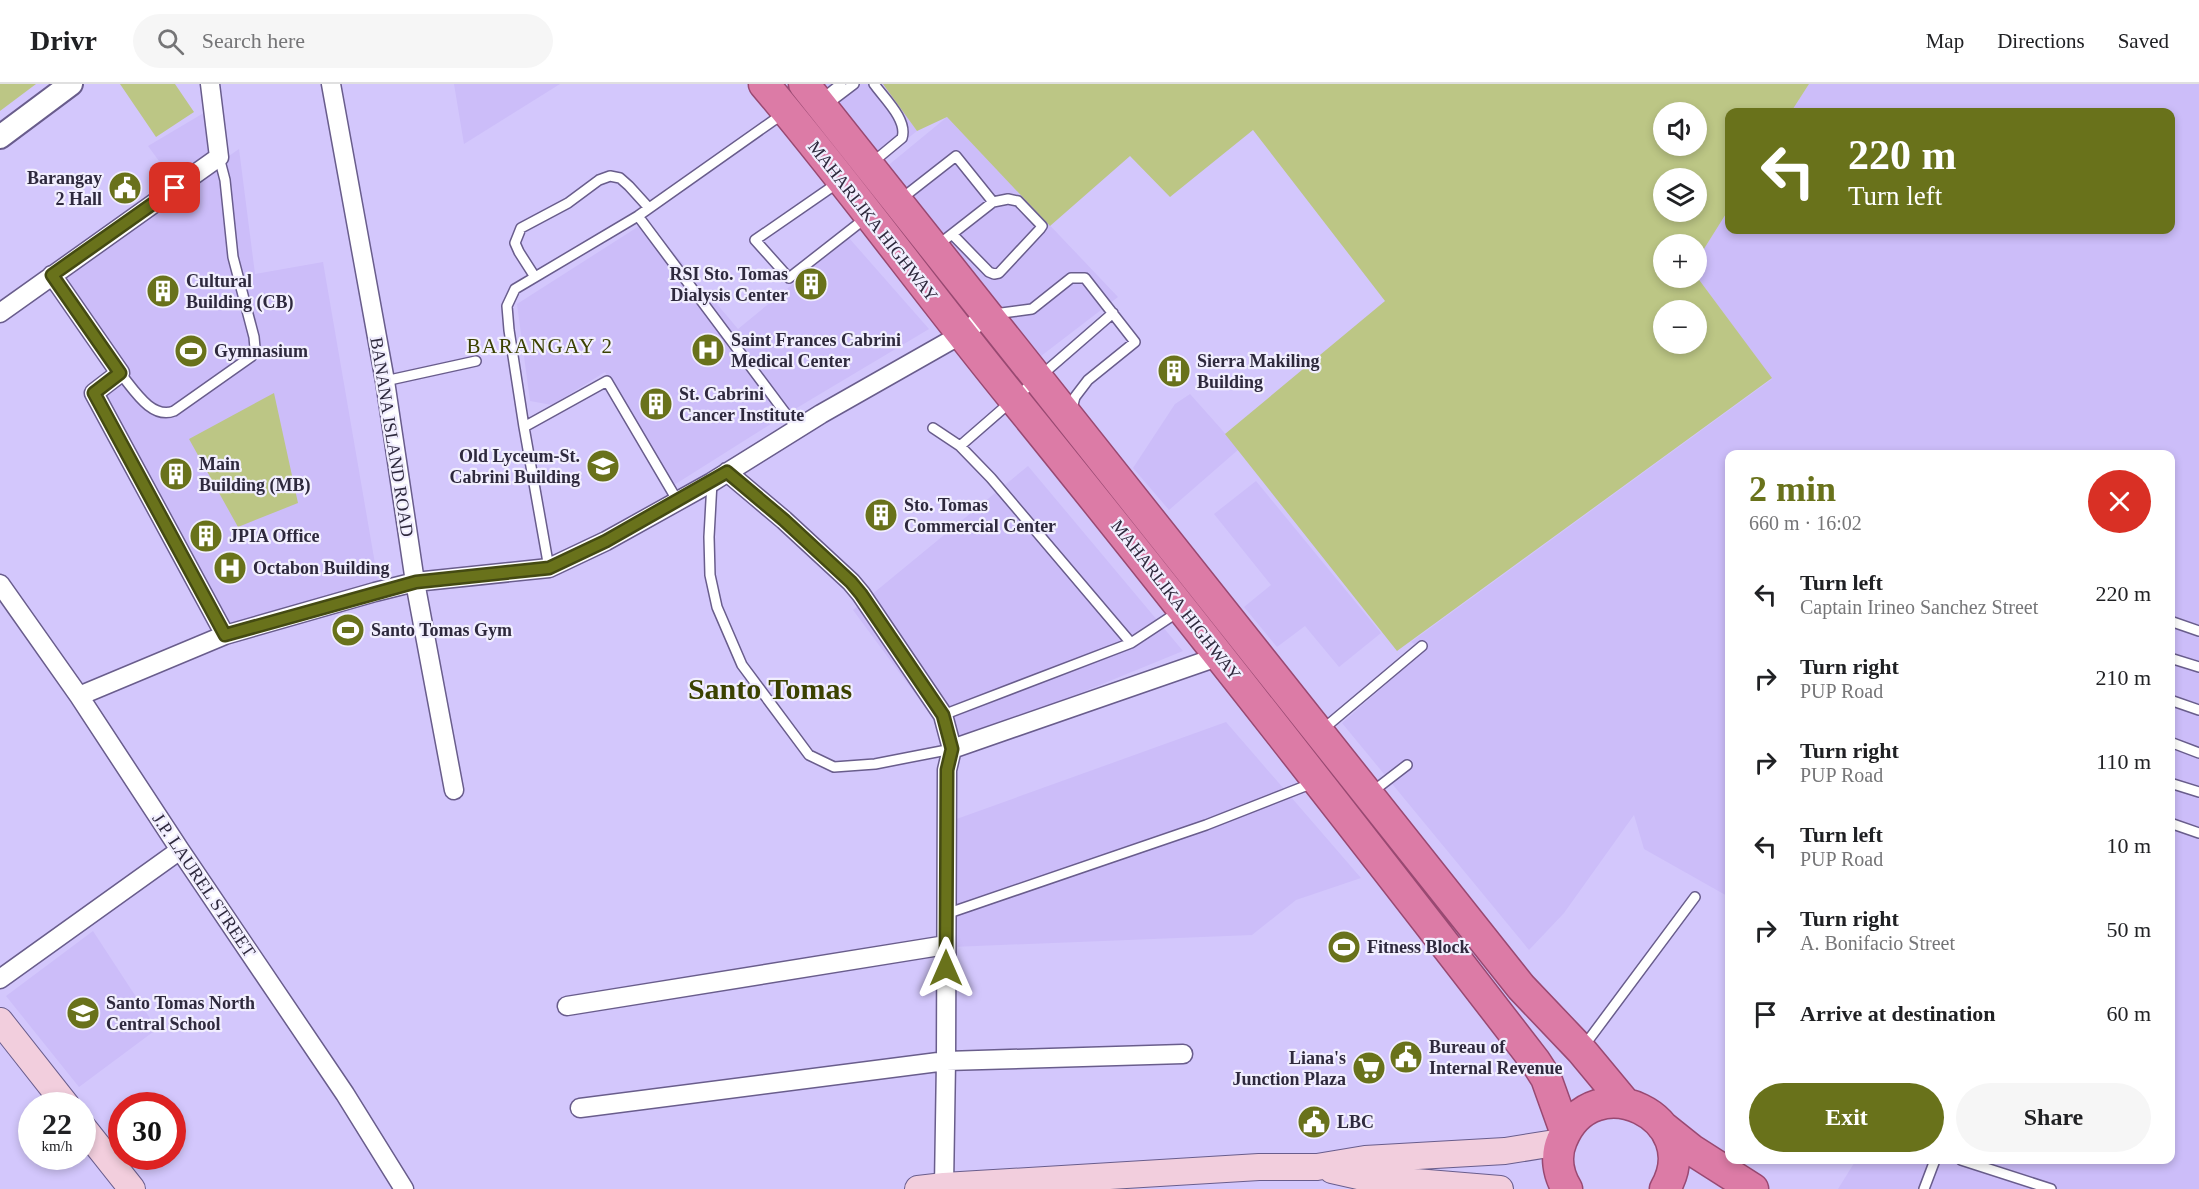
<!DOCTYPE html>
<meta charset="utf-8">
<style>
:root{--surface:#fff;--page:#f6f6f6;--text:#202124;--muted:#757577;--line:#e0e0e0;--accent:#69721b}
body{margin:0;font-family:Georgia,serif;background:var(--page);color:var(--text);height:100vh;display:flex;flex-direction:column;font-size:22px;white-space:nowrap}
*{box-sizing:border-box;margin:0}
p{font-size:20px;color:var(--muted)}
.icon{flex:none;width:33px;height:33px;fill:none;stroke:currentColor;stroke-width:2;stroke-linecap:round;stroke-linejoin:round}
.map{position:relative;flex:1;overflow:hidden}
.side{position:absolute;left:1725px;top:366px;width:450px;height:714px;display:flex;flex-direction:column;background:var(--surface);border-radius:12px;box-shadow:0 3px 9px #0003}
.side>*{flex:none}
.banner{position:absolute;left:1725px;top:24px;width:450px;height:126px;border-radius:12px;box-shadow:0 3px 9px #0003;background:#69721b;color:#fff;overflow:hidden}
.tools{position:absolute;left:1653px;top:18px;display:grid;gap:12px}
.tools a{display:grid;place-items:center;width:54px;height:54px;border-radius:50%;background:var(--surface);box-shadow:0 3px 9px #0003;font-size:30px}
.speed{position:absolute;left:18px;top:1008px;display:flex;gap:12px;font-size:30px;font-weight:700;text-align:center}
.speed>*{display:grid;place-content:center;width:78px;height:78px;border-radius:50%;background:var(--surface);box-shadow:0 3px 9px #0003;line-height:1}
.speed small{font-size:15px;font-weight:400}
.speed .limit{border:9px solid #d22;background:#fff;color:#111}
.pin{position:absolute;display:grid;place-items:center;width:51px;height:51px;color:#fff;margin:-26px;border-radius:12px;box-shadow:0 3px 9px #0006}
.me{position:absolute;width:66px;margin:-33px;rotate:0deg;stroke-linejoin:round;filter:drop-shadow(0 0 4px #0008)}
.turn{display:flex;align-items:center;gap:21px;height:126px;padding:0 24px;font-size:27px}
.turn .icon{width:78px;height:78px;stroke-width:2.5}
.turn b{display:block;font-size:42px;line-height:51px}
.round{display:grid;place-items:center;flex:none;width:63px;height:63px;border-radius:32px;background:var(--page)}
.overview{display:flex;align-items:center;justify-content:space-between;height:102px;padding:0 24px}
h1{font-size:36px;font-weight:700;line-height:45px;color:var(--accent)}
.cta{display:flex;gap:12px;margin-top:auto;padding:12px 24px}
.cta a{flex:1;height:69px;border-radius:36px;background:var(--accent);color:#fff;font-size:24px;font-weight:700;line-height:69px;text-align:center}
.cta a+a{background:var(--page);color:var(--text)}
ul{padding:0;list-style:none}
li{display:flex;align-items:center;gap:18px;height:84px;padding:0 24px}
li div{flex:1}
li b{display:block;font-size:22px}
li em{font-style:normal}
header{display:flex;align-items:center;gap:36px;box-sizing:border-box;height:84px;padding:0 30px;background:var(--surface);border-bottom:2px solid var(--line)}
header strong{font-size:28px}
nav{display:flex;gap:33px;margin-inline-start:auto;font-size:21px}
.search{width:420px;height:54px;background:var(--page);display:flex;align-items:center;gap:15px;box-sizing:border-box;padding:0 21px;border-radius:33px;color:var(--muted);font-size:22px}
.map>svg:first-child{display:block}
.built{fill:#ccbdf9}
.green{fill:#bcc685;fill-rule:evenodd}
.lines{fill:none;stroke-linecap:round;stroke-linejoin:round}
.service-casing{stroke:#695d8c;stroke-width:12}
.minor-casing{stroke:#695d8c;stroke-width:21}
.tertiary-casing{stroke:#695d8c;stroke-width:26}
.secondary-casing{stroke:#695d8c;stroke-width:28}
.trunk-casing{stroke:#994972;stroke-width:33}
.service{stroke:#fff;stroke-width:9}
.minor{stroke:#fff;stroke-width:18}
.tertiary{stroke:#fff;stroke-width:22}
.secondary{stroke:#f2cedd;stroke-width:26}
.trunk{stroke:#dc7ba6;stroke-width:30}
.route-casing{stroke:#444a12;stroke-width:15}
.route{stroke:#69721b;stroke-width:10}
.labels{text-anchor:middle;stroke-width:4.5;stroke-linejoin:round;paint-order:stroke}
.poi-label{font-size:18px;font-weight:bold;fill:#2e293d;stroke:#f1eefe;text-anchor:start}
.street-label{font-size:18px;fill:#2e293d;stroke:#f1eefe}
.quarter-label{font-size:21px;letter-spacing:1.5px;fill:#3b4101;stroke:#f1eefe}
.town-label{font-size:30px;font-weight:bold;fill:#3b4101;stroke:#f1eefe}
</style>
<header>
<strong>Drivr</strong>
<div class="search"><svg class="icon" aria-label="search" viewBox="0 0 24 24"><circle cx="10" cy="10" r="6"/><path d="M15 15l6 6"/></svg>Search here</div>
<nav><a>Map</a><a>Directions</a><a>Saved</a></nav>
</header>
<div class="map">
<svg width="2199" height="1105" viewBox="0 0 2199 1105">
<rect width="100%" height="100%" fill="#d3c7fc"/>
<!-- built -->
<path class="built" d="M 454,0 L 560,0 L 464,60 Z
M 824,0 L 884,0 L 917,47 L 882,75 Z
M 1809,0 L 2199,0 L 2199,1105 L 1838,1105 L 1856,1076 L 2170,1076 L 2170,370 L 1730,370 L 1729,813 L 1644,765 L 1634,731 L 1564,829 L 1529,866 L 1342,639 L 1425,566 L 1411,558 L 1772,295 L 1697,193 L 1697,176 L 1729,125 L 1730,146 L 2170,146 L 2170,28 L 1791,28 Z
M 207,27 L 214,69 L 173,96 L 148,62 Z
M 947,33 L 1118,213 L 1041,272 L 885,84 Z
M 239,65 L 255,190 L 323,178 L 378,497 L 232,541 L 97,310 L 122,289 L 58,192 L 79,175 Z
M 647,137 L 738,245 L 849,154 L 929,245 L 790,328 L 674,401 L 605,288 L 552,321 L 530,317 L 517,220 Z
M 1190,310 L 1239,365 L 1169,426 L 1133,384 L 1175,320 Z
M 1028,382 L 1183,567 L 953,661 L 853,526 Z
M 1256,397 L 1381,549 L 1339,583 L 1305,542 L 1277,563 L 1244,523 L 1271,501 L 1214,430 Z
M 1226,638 L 1361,794 L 1296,816 L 1252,851 L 952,863 L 951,737 Z
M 93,847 L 157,945 L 79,1003 L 6,912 Z"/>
<!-- green -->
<path class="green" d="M 0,0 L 36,0 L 0,27 Z
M 120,0 L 175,0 L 194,28 L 156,53 Z
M 883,0 L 1809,0 L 1791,28 L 1730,28 L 1729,125 L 1697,176 L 1696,160 L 1664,160 L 1664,194 L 1697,193 L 1772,294 L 1397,567 L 1225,350 L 1385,217 L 1253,46 L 1170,113 L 1130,72 L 1050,142 L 947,33 L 917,47 ZM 1664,28 L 1696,28 L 1696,62 L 1664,62 ZM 1664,94 L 1696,94 L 1696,128 L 1664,128 ZM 1664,226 L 1696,226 L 1696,260 L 1664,260 Z
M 274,309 L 298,419 L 238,443 L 189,355 Z"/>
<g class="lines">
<!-- service casing -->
<g class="service-casing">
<path id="service" d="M 822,15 L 841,0
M 825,22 L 854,0
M 873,78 L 902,54 C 908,36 884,14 874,0
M 839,98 L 755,156 L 789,194 L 867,133
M 901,115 L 956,72 L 993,118 L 938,161
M 638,132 L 798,346
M 953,151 L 989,188 L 994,190 L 999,189 L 1040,145 L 1042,142 L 1018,117 L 1008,115 L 993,118
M 535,193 L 519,168 L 515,159 L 521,144 L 568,119 L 599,96 L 610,92 L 620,94 L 629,102 L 649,124
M 994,230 L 1032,225 L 1071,194 L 1085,194 L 1135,258 L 1088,296 L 1075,313 L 1071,328
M 120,289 C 133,304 151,336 174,327 L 252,272 L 255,264 L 254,253 L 233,173 L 225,96 L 219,73
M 385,297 L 476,277
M 524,343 L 509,246 L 507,222 L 515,205 L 638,132 L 784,29
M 933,344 L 960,362 L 991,394 L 1131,559 L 1178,528
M 960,362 L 1113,229
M 712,398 L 709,453 L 710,491 L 717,523 L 742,581 L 809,671 L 834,683 L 875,680 L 952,665
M 549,484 L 524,343 L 607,297 L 677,416
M 2170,537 L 2199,547
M 2170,574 L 2199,583
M 2170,616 L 2199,626
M 943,631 L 1131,559
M 1322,646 L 1422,562
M 2170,658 L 2199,669
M 2170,699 L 2199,708
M 1372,708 L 1407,681
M 2170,739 L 2199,749
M 946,830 L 1206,741 L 1313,699
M 1584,962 L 1695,813
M 1961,1076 L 2051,1105
M 1924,1105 L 1935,1076"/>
</g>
<!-- minor casing -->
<g class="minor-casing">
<path id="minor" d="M 331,0 L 385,297 L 415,498 L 454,706
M 52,191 L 120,289 L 94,309 L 225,551
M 0,229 L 219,73 L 210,0
M 727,388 L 784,436 L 851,498 L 861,510 L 943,631 L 952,665
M 0,500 L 79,612 L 180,766 L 345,1010 L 404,1105
M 79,612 L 225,551 L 375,508 L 415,498 L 549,484 L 606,457 L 712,398 L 821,330 L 962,250 L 987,231
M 0,895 L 180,766
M 567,922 L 946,861
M 580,1024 L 946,977 L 1183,970
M 944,1102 L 946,977 L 947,686 L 952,665 L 1220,572"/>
</g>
<!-- tertiary casing -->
<g class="tertiary-casing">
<path id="tertiary" d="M 0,53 L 71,0"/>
</g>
<!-- secondary casing -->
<g class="secondary-casing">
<path id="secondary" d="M 0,937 L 67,1022
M 82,1042 L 132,1105
M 1332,1086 L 1367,1094 L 1500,1105
M 918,1105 L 944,1102 L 1259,1083 L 1317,1083 L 1365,1075 L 1505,1067 L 1561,1058"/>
</g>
<!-- trunk casing -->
<g class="trunk-casing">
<path id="trunk" d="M 764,0 C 850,102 928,210 1013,314 C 1190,532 1363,754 1535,977 L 1546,994 L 1565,1047
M 804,0 L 1521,903 L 1581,966 L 1625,1019
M 1662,1042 L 1692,1066 L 1753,1105
M 1567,1105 C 1558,1090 1555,1072 1562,1056 C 1593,979 1706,1034 1665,1105"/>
</g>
<!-- service -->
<use href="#service" class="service"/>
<!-- minor -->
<use href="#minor" class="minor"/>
<!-- tertiary -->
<use href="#tertiary" class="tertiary"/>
<!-- secondary -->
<use href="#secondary" class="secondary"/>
<!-- trunk -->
<use href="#trunk" class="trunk"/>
</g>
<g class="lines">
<!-- route casing -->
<g class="route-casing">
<path id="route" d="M 175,104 L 52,191 L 120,289 L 94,309 L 225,551 L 416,498 L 549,484 L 606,457 L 727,388 L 784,436 L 851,498 L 861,510 L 943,631 L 952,665 L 947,686 L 946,884"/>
</g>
<!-- route -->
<use href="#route" class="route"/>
</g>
<!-- icons -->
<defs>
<g id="civic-disc" transform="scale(1.725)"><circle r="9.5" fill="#69721b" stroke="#f1eefe"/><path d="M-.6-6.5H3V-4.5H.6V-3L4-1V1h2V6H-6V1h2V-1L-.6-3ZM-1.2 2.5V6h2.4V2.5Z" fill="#fff"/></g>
<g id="building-disc" transform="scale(1.725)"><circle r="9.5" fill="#69721b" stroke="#f1eefe"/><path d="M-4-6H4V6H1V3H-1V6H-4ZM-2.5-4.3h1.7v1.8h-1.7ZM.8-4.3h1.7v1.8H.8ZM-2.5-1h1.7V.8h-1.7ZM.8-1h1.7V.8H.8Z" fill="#fff"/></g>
<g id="hospital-disc" transform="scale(1.725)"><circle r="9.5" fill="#69721b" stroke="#f1eefe"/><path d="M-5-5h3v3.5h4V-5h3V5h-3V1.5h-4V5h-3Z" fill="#fff"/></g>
<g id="stadium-disc" transform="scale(1.725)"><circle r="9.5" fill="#69721b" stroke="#f1eefe"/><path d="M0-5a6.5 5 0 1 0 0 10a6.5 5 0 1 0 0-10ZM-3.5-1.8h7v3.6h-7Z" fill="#fff"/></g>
<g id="university-disc" transform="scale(1.725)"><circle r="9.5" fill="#69721b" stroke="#f1eefe"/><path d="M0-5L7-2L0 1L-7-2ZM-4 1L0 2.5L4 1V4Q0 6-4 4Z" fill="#fff"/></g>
<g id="school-disc" transform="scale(1.725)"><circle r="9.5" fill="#69721b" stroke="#f1eefe"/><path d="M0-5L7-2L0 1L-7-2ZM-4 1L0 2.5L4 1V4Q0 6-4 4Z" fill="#fff"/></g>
<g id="supermarket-disc" transform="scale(1.725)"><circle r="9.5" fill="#69721b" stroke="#f1eefe"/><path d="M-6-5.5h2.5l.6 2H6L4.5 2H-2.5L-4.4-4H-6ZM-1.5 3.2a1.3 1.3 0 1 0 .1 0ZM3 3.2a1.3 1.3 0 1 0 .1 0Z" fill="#fff"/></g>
</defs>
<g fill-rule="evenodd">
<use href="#civic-disc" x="125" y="104"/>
<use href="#building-disc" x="811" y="200"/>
<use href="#building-disc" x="163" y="207"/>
<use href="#hospital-disc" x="708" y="266"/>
<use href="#stadium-disc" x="191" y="267"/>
<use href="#building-disc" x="1174" y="287"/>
<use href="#building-disc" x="656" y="320"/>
<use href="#university-disc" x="603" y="382"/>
<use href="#building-disc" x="176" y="390"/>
<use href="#building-disc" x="881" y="431"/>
<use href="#building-disc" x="206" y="452"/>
<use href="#hospital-disc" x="230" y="484"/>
<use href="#stadium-disc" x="348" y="546"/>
<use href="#stadium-disc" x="1344" y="863"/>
<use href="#school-disc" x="83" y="929"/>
<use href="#civic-disc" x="1406" y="973"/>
<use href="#supermarket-disc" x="1369" y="984"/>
<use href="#civic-disc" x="1314" y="1038"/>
</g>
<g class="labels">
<!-- poi labels -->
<g class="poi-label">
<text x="102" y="100" text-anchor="end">Barangay<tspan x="102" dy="21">2 Hall</tspan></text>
<text x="788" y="196" text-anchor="end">RSI Sto. Tomas<tspan x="788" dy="21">Dialysis Center</tspan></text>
<text x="186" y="203">Cultural<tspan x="186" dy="21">Building (CB)</tspan></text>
<text x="731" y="262">Saint Frances Cabrini<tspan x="731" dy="21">Medical Center</tspan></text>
<text x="214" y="273">Gymnasium</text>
<text x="1197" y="283">Sierra Makiling<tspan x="1197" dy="21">Building</tspan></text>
<text x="679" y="316">St. Cabrini<tspan x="679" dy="21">Cancer Institute</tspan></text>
<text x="580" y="378" text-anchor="end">Old Lyceum-St.<tspan x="580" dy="21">Cabrini Building</tspan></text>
<text x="199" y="386">Main<tspan x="199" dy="21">Building (MB)</tspan></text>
<text x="904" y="427">Sto. Tomas<tspan x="904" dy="21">Commercial Center</tspan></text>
<text x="229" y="458">JPIA Office</text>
<text x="253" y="490">Octabon Building</text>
<text x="371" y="552">Santo Tomas Gym</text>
<text x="1367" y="869">Fitness Block</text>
<text x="106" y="925">Santo Tomas North<tspan x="106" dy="21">Central School</tspan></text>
<text x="1429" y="969">Bureau of<tspan x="1429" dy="21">Internal Revenue</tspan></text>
<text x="1346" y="980" text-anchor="end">Liana's<tspan x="1346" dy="21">Junction Plaza</tspan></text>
<text x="1337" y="1044">LBC</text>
</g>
<!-- street labels -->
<g class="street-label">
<text transform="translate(873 137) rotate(52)" y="6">MAHARLIKA HIGHWAY</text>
<text transform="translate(392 353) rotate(81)" y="6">BANANA ISLAND ROAD</text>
<text transform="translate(1176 516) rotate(52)" y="6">MAHARLIKA HIGHWAY</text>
<text transform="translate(204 801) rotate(56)" y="6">J.P. LAUREL STREET</text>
</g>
<!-- quarter labels -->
<g class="quarter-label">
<text x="540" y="269">BARANGAY 2</text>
</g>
<!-- town labels -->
<g class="town-label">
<text x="770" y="615">Santo Tomas</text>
</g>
</g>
</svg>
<div class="tools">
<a><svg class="icon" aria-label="sound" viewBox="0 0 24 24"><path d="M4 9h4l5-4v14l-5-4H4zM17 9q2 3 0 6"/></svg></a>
<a><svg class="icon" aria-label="layers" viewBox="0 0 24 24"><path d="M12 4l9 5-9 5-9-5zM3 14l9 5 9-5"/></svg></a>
<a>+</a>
<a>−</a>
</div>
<div class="speed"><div>22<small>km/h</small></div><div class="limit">30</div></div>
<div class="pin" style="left:175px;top:104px;background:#d93025"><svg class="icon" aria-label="arrive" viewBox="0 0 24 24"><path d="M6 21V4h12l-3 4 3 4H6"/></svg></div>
<svg class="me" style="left:946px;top:884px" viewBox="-20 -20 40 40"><path d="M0-17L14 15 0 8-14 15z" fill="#69721b" stroke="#fff" stroke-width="4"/></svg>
<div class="banner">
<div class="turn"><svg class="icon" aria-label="left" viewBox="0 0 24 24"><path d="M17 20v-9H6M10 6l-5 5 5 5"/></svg><div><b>220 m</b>Turn left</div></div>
</div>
<section class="side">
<div class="overview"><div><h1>2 min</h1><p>660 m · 16:02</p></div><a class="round" style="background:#d93025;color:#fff"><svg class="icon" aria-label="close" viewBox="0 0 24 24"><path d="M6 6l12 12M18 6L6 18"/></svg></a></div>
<ul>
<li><svg class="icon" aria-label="left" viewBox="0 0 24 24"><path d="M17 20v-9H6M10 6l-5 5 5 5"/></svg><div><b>Turn left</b><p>Captain Irineo Sanchez Street</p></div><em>220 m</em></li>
<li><svg class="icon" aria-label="right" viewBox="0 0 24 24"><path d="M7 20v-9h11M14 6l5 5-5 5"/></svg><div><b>Turn right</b><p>PUP Road</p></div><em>210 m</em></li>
<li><svg class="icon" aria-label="right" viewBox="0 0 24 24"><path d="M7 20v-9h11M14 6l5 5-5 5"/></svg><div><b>Turn right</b><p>PUP Road</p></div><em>110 m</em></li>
<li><svg class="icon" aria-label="left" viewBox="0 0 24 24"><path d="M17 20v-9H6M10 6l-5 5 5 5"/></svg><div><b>Turn left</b><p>PUP Road</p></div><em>10 m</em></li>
<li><svg class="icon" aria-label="right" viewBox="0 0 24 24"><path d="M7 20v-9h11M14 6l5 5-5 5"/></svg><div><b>Turn right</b><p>A. Bonifacio Street</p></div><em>50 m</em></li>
<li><svg class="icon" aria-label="arrive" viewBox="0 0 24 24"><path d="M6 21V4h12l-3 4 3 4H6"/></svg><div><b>Arrive at destination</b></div><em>60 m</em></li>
</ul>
<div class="cta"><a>Exit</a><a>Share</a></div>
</section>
</div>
